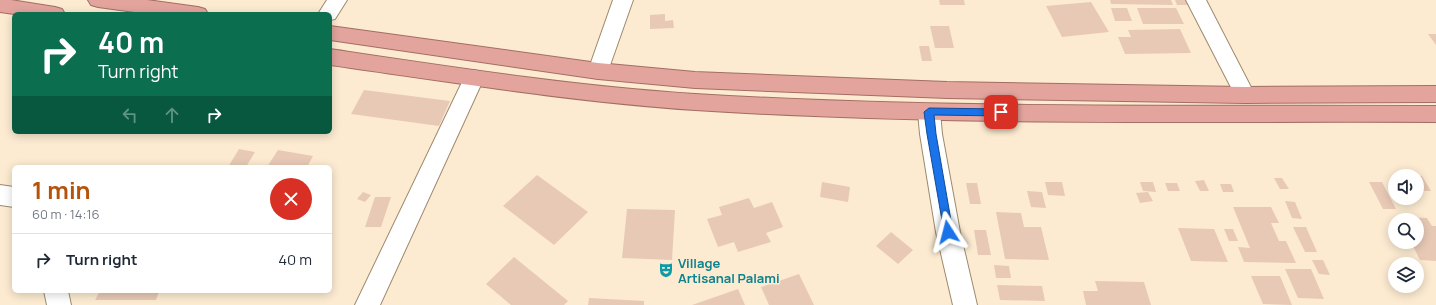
<!DOCTYPE html>
<meta charset="utf-8">
<style>
:root{--surface:#fff;--page:#f6f6f7;--text:#1f2937;--muted:#747a83;--line:#e0e1e3;--accent:#b45309}
body{margin:0;font-family:Manrope,sans-serif;background:var(--page);color:var(--text);height:100vh;display:flex;flex-direction:column;font-size:15px;white-space:nowrap}
*{box-sizing:border-box;margin:0}
p{font-size:13px;color:var(--muted)}
.icon{flex:none;width:22px;height:22px;fill:none;stroke:currentColor;stroke-width:2;stroke-linecap:round;stroke-linejoin:round}
.map{position:relative;flex:1;overflow:hidden}
.sheet{position:absolute;left:12px;top:165px;width:320px;height:128px;display:flex;flex-direction:column;background:var(--surface);border-radius:6px;box-shadow:0 2px 10px #0003}
.sheet>*{flex:none}
.top-card{position:absolute;left:12px;top:12px;width:320px;height:122px;border-radius:6px;box-shadow:0 2px 10px #0003;background:#0b6e4f;color:#fff;overflow:hidden}
.buttons{position:absolute;left:1388px;top:169px;display:grid;gap:8px}
.buttons a{display:grid;place-items:center;width:36px;height:36px;border-radius:50%;background:var(--surface);box-shadow:0 2px 10px #0003;font-size:20px}
.pin{position:absolute;display:grid;place-items:center;width:34px;height:34px;color:#fff;margin:-17px;border-radius:8px;box-shadow:0 2px 6px #0006}
.me{position:absolute;width:44px;margin:-22px;rotate:351deg;stroke-linejoin:round;filter:drop-shadow(0 0 3px #0008)}
.turn{display:flex;align-items:center;gap:14px;height:84px;padding:0 20px;font-size:18px}
.turn .icon{width:52px;height:52px;stroke-width:2.5}
.turn b{display:block;font-size:28px;line-height:34px}
.lanes{display:flex;align-items:center;height:38px;padding:0 20px;background:#0003;justify-content:center;gap:20px;direction:ltr}
.lanes .off{opacity:.35}
.round{display:grid;place-items:center;flex:none;width:42px;height:42px;border-radius:21px;background:var(--page)}
.overview{display:flex;align-items:center;justify-content:space-between;height:68px;padding:0 20px}
h1{font-size:24px;font-weight:700;line-height:30px;color:var(--accent)}
ul{padding:0;list-style:none}
li{display:flex;align-items:center;gap:12px;height:52px;padding:0 20px;border-top:1px solid var(--line)}
li div{flex:1}
li b{display:block;font-size:15px}
li em{font-style:normal}
.map>svg:first-child{display:block}
.building{fill:#e8c9b6}
.lines{fill:none;stroke-linecap:round;stroke-linejoin:round}
.minor-casing{stroke:#9d8a6d;stroke-width:2}
.trunk-casing{stroke:#a36e64;stroke-width:2}
.minor{fill:#fff;fill-rule:evenodd}
.trunk{fill:#e3a49e;fill-rule:evenodd}
.route{fill:#1a73e8;stroke:#114b97}
.labels{text-anchor:middle;stroke-width:3;stroke-linejoin:round;paint-order:stroke}
.culture-label{font-size:13px;font-weight:bold;fill:#0d838f;stroke:#fcebd1;text-anchor:start}
</style>
<div class="map">
<svg width="1436" height="305" viewBox="0 0 1436 305">
<rect width="100%" height="100%" fill="#fcebd1"/>
<!-- building -->
<path class="building" d="M 939,0 L 964,0 L 965,5 L 940,5 Z
M 1110,0 L 1171,0 L 1173,5 L 1111,4 Z
M 1175,0 L 1190,0 L 1193,5 L 1177,5 Z
M 1091,2 L 1109,32 L 1062,37 L 1046,6 Z
M 1111,8 L 1127,8 L 1132,21 L 1115,21 Z
M 1137,8 L 1176,8 L 1184,24 L 1143,24 Z
M 665,14 L 665,21 L 673,20 L 674,28 L 650,29 L 650,15 Z
M 930,26 L 949,26 L 954,48 L 935,48 Z
M 1180,29 L 1191,53 L 1125,54 L 1118,37 L 1131,37 L 1128,30 Z
M 1428,34 L 1436,34 L 1436,45 Z
M 919,46 L 929,46 L 932,61 L 922,61 Z
M 364,90 L 450,101 L 439,126 L 351,114 Z
M 239,149 L 255,152 L 246,167 L 228,167 Z
M 278,150 L 313,156 L 307,167 L 267,167 Z
M 537,175 L 588,212 L 554,245 L 503,206 Z
M 1417,176 L 1422,176 L 1431,191 L 1417,191 Z
M 1274,178 L 1282,178 L 1289,189 L 1280,189 Z
M 1204,180 L 1209,191 L 1200,191 L 1195,181 Z
M 822,182 L 850,187 L 848,202 L 820,197 Z
M 1045,182 L 1062,182 L 1065,196 L 1048,195 Z
M 1140,182 L 1153,182 L 1156,192 L 1143,191 Z
M 1369,182 L 1382,182 L 1396,209 L 1383,209 Z
M 966,183 L 977,183 L 981,204 L 970,204 Z
M 1165,183 L 1177,183 L 1180,191 L 1168,191 Z
M 1220,184 L 1231,184 L 1234,192 L 1223,192 Z
M 1027,191 L 1042,192 L 1046,208 L 1031,207 Z
M 363,192 L 371,195 L 365,202 L 357,199 Z
M 1148,192 L 1153,201 L 1140,203 L 1136,193 Z
M 375,197 L 391,197 L 381,227 L 365,227 Z
M 749,198 L 754,208 L 772,202 L 783,227 L 766,233 L 771,242 L 738,252 L 734,242 L 718,247 L 707,219 L 722,215 L 719,207 Z
M 1285,201 L 1295,202 L 1302,219 L 1292,218 Z
M 1233,207 L 1271,207 L 1279,223 L 1271,223 L 1279,241 L 1286,241 L 1296,263 L 1244,262 L 1238,247 L 1250,248 Z
M 627,209 L 675,210 L 672,260 L 622,258 Z
M 996,212 L 1021,213 L 1024,227 L 1041,227 L 1049,260 L 1005,259 Z
M 1397,217 L 1427,218 L 1432,226 L 1436,226 L 1436,261 L 1420,260 L 1411,242 L 1417,242 L 1417,220 L 1399,220 Z
M 1293,227 L 1306,227 L 1317,252 L 1305,252 Z
M 1178,228 L 1214,229 L 1228,262 L 1191,261 Z
M 1224,229 L 1233,229 L 1238,241 L 1229,241 Z
M 974,230 L 986,230 L 991,255 L 978,255 Z
M 891,232 L 913,250 L 898,264 L 876,246 Z
M 514,257 L 568,301 L 564,305 L 511,305 L 486,284 Z
M 1312,260 L 1323,260 L 1330,275 L 1319,274 Z
M 994,265 L 1009,266 L 1011,278 L 996,278 Z
M 1285,269 L 1311,269 L 1324,299 L 1298,298 Z
M 799,274 L 814,305 L 769,305 L 761,287 Z
M 1251,276 L 1280,276 L 1292,305 L 1263,304 Z
M 1095,281 L 1144,282 L 1151,305 L 1086,305 L 1083,291 L 1098,291 Z
M 997,285 L 1042,286 L 1045,301 L 1000,300 Z
M 738,289 L 745,305 L 692,305 Z
M 100,291 L 159,291 L 156,300 L 95,300 Z
M 589,298 L 644,301 L 644,305 L 588,305 Z"/>
<g class="lines">
<!-- minor casing -->
<g class="minor-casing">
<path id="minor" d="M 327,0 L 347,0 L 335,19 L 330,20 L 330,14 L 318,14 Z
M 613,0 L 633,0 L 608,71 L 605,76 L 598,79 L 591,76 L 588,71 Z
M 1186,0 L 1206,0 L 1255,95 L 1252,101 L 1245,103 L 1238,101 Z
M 474,70 L 481,72 L 484,78 L 380,305 L 355,305 L 464,78 L 467,72 Z
M 929,104 L 936,106 L 940,112 L 942,134 L 960,232 L 977,305 L 953,305 L 936,232 L 920,134 L 918,112 L 922,106 Z
M 0,185 L 14,187 L 14,207 L 0,205 Z
M 44,291 L 68,291 L 71,305 L 47,305 Z"/>
</g>
<!-- trunk casing -->
<g class="trunk-casing">
<path id="trunk" d="M 0,0 L 11,0 L 55,7 L 62,9 L 65,14 L 14,14 L 0,12 Z
M 88,0 L 147,0 L 198,7 L 205,9 L 208,14 L 149,14 L 98,7 L 91,5 Z
M 330,26 L 598,63 L 695,72 L 947,82 L 1245,87 L 1436,86 L 1436,102 L 1245,103 L 947,98 L 695,88 L 598,79 L 330,40 Z
M 330,49 C 451,67 573,86 695,94 C 942,109 1189,105 1436,106 L 1436,122 C 1189,121 941,126 695,110 C 573,102 451,82 330,65 Z"/>
</g>
<!-- minor -->
<use href="#minor" class="minor"/>
<!-- trunk -->
<use href="#trunk" class="trunk"/>
</g>
<!-- route -->
<path class="route" d="M 929,108 L 1001,109 L 1006,112 L 1001,116 L 934,115 L 936,134 L 953,232 L 952,235 L 948,236 L 945,235 L 944,232 L 927,134 L 924,112 Z"/>
<!-- icons -->
<defs>
<g id="theatre-bare" transform="scale(1.2)"><path d="M-5-5.5Q0-4 5-5.5V0Q5 5 0 6Q-5 5-5 0ZM-3.3-2.5H-1v1.5H-3.3ZM1-2.5H3.3v1.5H1ZM-2.8 1Q0 5.5 2.8 1Z" fill="#0f9aa8" stroke="#fcebd1" stroke-width="2.5" paint-order="stroke"/></g>
</defs>
<g fill-rule="evenodd">
<use href="#theatre-bare" x="666" y="270"/>
</g>
<g class="labels">
<!-- culture labels -->
<g class="culture-label">
<text x="678" y="268">Village<tspan x="678" dy="15">Artisanal Palami</tspan></text>
</g>
</g>
</svg>
<div class="buttons">
<a><svg class="icon" aria-label="sound" viewBox="0 0 24 24"><path d="M4 9h4l5-4v14l-5-4H4zM17 9q2 3 0 6"/></svg></a>
<a><svg class="icon" aria-label="search" viewBox="0 0 24 24"><circle cx="10" cy="10" r="6"/><path d="M15 15l6 6"/></svg></a>
<a><svg class="icon" aria-label="layers" viewBox="0 0 24 24"><path d="M12 4l9 5-9 5-9-5zM3 14l9 5 9-5"/></svg></a>
</div>
<div class="pin" style="left:1001px;top:112px;background:#d93025"><svg class="icon" aria-label="arrive" viewBox="0 0 24 24"><path d="M6 21V4h12l-3 4 3 4H6"/></svg></div>
<svg class="me" style="left:948px;top:232px" viewBox="-20 -20 40 40"><path d="M0-17L14 15 0 8-14 15z" fill="#1a73e8" stroke="#fff" stroke-width="4"/></svg>
<div class="top-card">
<div class="turn"><svg class="icon" aria-label="right" viewBox="0 0 24 24"><path d="M7 20v-9h11M14 6l5 5-5 5"/></svg><div><b>40 m</b>Turn right</div></div>
<div class="lanes"><svg class="icon off" aria-label="left" viewBox="0 0 24 24"><path d="M17 20v-9H6M10 6l-5 5 5 5"/></svg><svg class="icon off" aria-label="ahead" viewBox="0 0 24 24"><path d="M12 20V5M6 11l6-6 6 6"/></svg><svg class="icon" aria-label="right" viewBox="0 0 24 24"><path d="M7 20v-9h11M14 6l5 5-5 5"/></svg></div>
</div>
<section class="sheet">
<div class="overview"><div><h1>1 min</h1><p>60 m · 14:16</p></div><a class="round" style="background:#d93025;color:#fff"><svg class="icon" aria-label="close" viewBox="0 0 24 24"><path d="M6 6l12 12M18 6L6 18"/></svg></a></div>
<ul>
<li><svg class="icon" aria-label="right" viewBox="0 0 24 24"><path d="M7 20v-9h11M14 6l5 5-5 5"/></svg><div><b>Turn right</b></div><em>40 m</em></li>
</ul>
</section>
</div>
